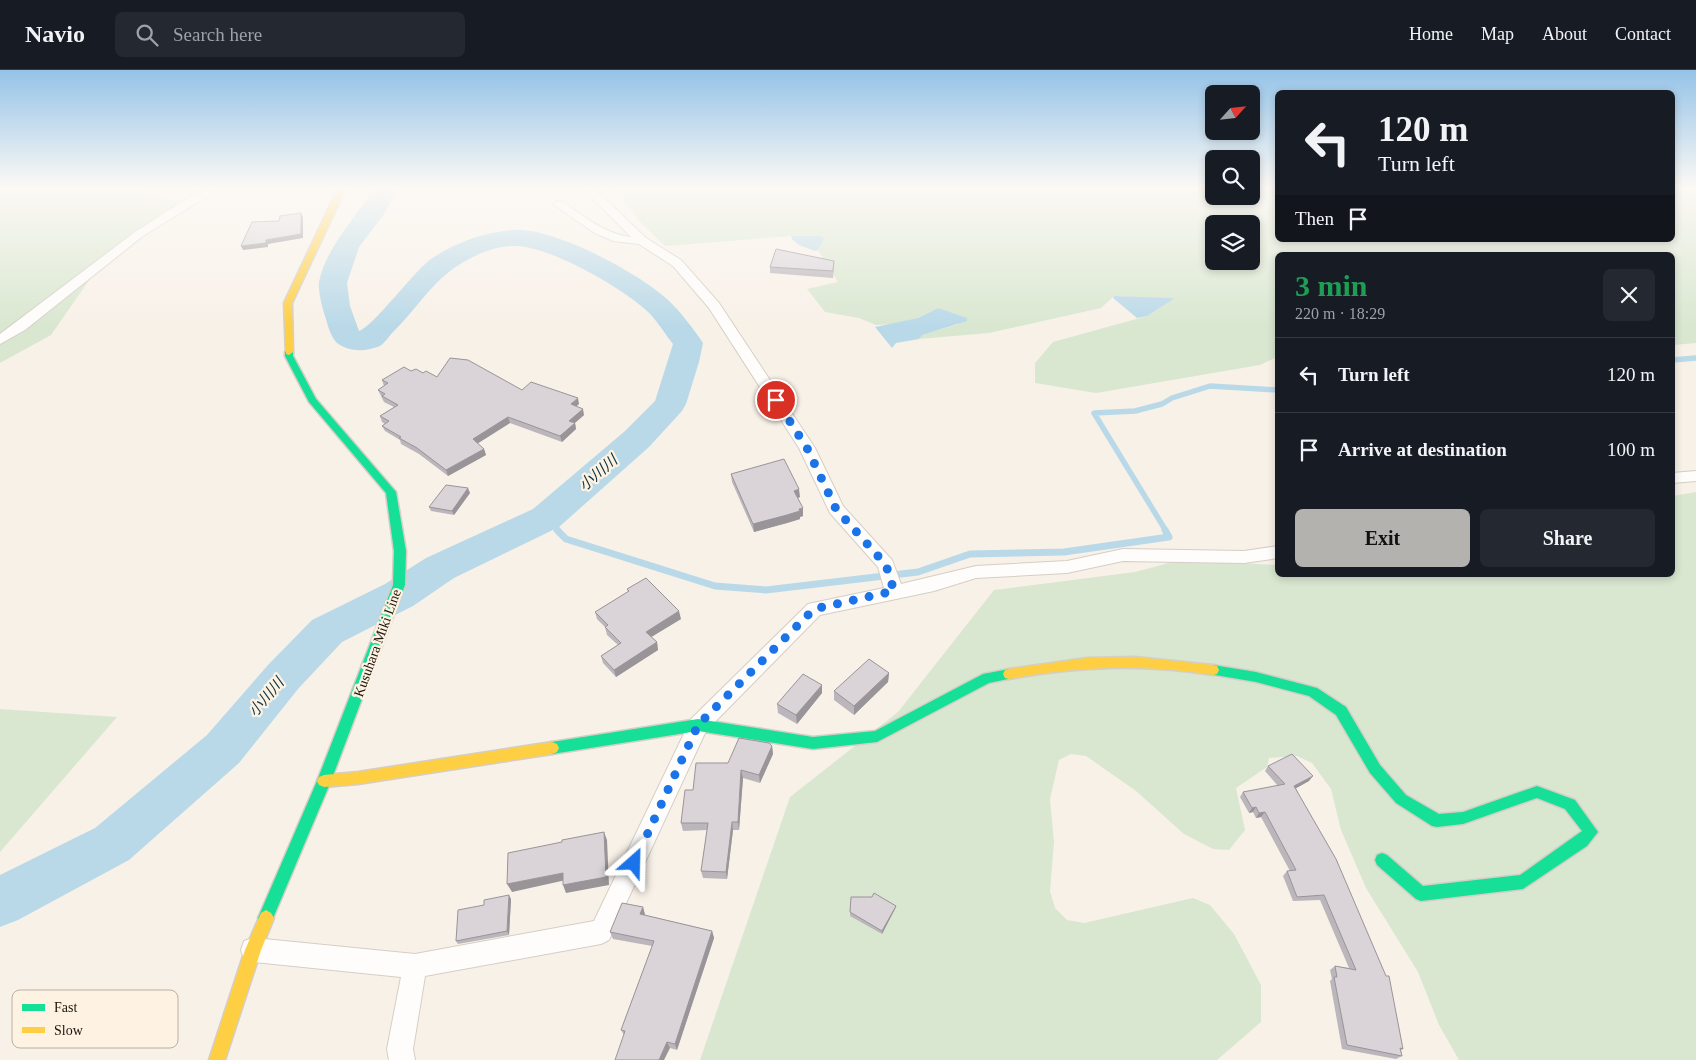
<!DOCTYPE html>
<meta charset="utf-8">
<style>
:root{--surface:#171b24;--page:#242831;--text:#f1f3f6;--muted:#9ea1a6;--line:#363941;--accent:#b3b2af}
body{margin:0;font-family:"Times New Roman","Noto Sans JP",serif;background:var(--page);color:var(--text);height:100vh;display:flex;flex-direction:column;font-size:19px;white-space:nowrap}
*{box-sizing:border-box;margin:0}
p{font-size:16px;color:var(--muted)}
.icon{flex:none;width:28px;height:28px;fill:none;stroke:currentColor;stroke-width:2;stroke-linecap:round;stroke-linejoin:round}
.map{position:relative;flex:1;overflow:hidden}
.side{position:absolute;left:1275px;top:182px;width:400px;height:325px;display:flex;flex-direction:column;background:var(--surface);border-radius:8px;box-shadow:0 2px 8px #0003}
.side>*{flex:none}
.banner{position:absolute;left:1275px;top:20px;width:400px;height:152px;border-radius:8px;box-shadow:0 2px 8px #0003;background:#171b24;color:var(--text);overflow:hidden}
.needle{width:32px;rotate:63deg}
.buttons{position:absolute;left:1205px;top:15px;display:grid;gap:10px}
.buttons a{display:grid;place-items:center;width:55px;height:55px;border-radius:8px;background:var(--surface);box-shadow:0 2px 8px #0003;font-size:25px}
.pin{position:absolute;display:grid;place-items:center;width:42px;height:42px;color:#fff;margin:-21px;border:2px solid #fff;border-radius:50%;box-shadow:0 1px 5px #0007}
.me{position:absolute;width:55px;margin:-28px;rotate:25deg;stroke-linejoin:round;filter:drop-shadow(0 0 4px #0008)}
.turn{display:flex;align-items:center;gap:18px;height:105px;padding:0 20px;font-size:22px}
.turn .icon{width:65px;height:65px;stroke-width:2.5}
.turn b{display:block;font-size:35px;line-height:42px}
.then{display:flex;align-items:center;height:48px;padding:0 20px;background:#0003;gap:10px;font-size:19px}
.round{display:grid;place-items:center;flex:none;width:52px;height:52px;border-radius:8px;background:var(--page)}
.headline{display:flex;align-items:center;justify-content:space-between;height:85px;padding:0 20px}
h1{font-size:30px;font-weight:700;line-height:38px;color:#1e9e55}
.primary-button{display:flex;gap:10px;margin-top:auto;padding:10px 20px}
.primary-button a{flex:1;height:58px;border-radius:8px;background:var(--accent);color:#111;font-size:20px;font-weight:700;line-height:58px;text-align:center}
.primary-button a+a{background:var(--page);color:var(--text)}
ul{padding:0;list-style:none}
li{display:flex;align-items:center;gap:15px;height:75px;padding:0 20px;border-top:1px solid var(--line)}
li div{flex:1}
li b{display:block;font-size:19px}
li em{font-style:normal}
header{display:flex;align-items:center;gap:30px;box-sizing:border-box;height:70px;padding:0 25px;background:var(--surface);border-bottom:1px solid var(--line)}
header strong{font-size:24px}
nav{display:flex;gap:28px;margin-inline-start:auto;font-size:18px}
.search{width:350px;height:45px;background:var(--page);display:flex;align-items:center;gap:12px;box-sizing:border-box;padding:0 18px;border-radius:8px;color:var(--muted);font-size:19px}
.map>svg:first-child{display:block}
.green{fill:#d9e7d0;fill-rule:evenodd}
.water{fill:#bad9e8}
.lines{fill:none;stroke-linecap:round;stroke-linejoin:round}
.stream-far1{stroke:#bad9e8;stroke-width:5.5}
.stream{stroke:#bad9e8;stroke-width:7}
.river{fill:#bad9e8;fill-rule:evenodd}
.street-casing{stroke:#d5cec5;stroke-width:2}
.fast-casing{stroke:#d5cec5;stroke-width:3}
.slow-casing{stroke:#d5cec5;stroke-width:3}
.path{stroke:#d4d2cf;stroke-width:2;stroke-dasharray:0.5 2.5;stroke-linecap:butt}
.street{fill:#fefdfc;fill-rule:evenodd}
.fast{fill:#16e098;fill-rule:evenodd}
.slow{fill:#ffcf43;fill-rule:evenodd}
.wall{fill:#bbb6bb}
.shaded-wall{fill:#999498}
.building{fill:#dad4d9;stroke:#999498}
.route{stroke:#1a73e8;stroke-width:9;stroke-dasharray:0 16.2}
.labels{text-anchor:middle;stroke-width:4.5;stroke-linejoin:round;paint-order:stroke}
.street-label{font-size:14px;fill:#1b150c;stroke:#fef2e2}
.water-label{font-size:15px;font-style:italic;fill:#073143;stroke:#fef2e2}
.key{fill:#fef2e2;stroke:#bab0a2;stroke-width:1}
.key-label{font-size:14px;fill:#1b150c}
</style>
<header>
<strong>Navio</strong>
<div class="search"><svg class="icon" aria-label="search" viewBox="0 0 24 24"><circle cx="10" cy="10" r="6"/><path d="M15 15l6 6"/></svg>Search here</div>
<nav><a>Home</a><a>Map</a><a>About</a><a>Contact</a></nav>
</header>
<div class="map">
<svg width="1696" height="990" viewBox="0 0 1696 990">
<rect width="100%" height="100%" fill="#f8f1e8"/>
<!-- green -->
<path class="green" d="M 0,118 L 137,120 L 188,134 L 99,196 L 51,265 L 0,293 Z
M 615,118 L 1214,118 L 1214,126 L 1251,126 L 1251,118 L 1277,118 L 1278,170 L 1672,170 L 1673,118 L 1696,118 L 1696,273 L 1673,275 L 1672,185 L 1278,185 L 1277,287 L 1260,295 L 1096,323 L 1035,313 L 1035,293 L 1053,272 L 1147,246 L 1174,229 L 1114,226 L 1101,238 L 989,263 L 919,269 L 921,265 L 959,254 L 955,245 L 938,238 L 918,248 L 893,254 L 876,255 L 859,248 L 825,242 L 807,219 L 838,212 L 818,180 L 823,168 L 791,166 L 665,176 L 639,151 ZM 1214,154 L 1251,154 L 1251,191 L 1214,191 Z
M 1696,422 L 1696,990 L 1459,990 L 1439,955 L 1418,902 L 1366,818 L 1341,760 L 1331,719 L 1312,693 L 1297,686 L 1269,688 L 1267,697 L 1236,718 L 1245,760 L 1229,780 L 1213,779 L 1184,764 L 1136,721 L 1086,686 L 1071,684 L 1059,690 L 1050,729 L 1054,772 L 1050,821 L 1055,838 L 1067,850 L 1084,853 L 1193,828 L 1210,835 L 1234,864 L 1261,915 L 1261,952 L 1217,990 L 700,990 L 790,727 L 898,642 L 994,520 L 1135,502 L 1180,490 L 1277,495 L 1278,505 L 1672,505 L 1673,426 Z
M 0,639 L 117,647 L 0,782 Z"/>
<!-- water -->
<path class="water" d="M 791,166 L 820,166 L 824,168 L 818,180 L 815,181 L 799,175 L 792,169 Z
M 1114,226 L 1171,228 L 1174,229 L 1147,246 L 1137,248 L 1113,228 Z
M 938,238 L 967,248 L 967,251 L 922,265 L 919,269 L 896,273 L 892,278 L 875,257 L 918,248 Z"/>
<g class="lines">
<!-- stream-far1 -->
<path class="stream-far1" d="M 1672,290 L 1696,288
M 546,448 L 559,461
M 1166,461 L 1094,343 L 1135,341 L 1162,334 L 1172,328 L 1210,316 L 1278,320"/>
<!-- stream -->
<path class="stream" d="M 557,460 L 566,469 L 715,516 L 766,520 L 918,502 L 970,484 L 1064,482 L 1169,467 L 1165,460"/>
<!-- river -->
<path class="river" d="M 374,118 L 398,118 L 384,144 L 359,177 L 347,213 L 350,236 L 359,261 C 373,257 413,202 431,189 C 454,173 485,162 513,160 C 553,157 637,202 667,229 C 680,241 693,258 703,273 L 699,292 L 686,334 L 682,341 L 649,377 L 559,457 L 454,508 L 413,536 L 342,572 L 298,619 L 239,693 L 129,790 L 18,850 L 0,857 L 0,805 L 95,758 L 207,665 L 268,595 L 312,550 L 385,514 L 426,488 L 533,439 L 625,361 L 655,331 L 673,274 C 664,263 657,250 647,241 C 621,217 551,177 516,176 C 494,175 467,188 450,201 C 428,218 413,243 393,262 C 389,266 385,273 380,276 C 366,282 349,282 337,273 C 330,266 328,255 325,246 C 322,236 318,222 319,212 C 326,177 356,148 374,118 Z"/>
<!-- street casing -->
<g class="street-casing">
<path id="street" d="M 208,118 L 221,118 L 143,166 L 25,260 L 0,274 L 0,264 L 135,162 L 186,129 Z
M 588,118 L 598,118 L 601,125 L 646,168 L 681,190 L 719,233 L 815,378 L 843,436 L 892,490 L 901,514 L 976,496 L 1067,491 L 1123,479 L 1244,481 L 1278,476 L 1278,488 L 1244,493 L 1123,491 L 1067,503 L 976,508 L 934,521 L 820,545 L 706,661 L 609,870 L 601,874 L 425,906 L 413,979 L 415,990 L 389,990 L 387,979 L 401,907 L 253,892 L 244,889 L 241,880 L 244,871 L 253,868 L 415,884 L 594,851 L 691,649 L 808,534 L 884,518 L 878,497 L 830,443 L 799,378 L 709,238 L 673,196 L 639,174 L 613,171 L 593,162 L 553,134 L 559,131 L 563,132 C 584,146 604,164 631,167 L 592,128 Z
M 1696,401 L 1696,411 L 1672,413 L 1672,403 Z"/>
</g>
<!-- fast casing -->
<g class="fast-casing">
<path id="fast" d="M 289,279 L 293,282 L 293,286 L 316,329 L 396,422 L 406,481 L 405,515 L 331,711 L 271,853 L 266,856 L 261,853 L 258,848 L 317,711 L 393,515 L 394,481 L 386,423 L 309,332 L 285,286 L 285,282 Z
M 1213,595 L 1256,602 L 1317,618 L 1346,637 L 1380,695 L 1406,725 L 1439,744 L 1463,742 L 1537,716 L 1575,730 L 1598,762 L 1587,776 L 1523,819 L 1421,831 L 1416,829 L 1377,795 L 1375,790 L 1377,785 L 1382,783 L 1387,785 L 1423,816 L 1520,805 L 1582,761 L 1565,739 L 1537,728 L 1463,754 L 1437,757 L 1432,756 L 1396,733 L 1370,703 L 1336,645 L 1309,626 L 1256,612 L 1209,604 L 1207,600 L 1209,596 Z
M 1009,599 L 1013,600 L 1015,604 L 1013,608 L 989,613 L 877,672 L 813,679 L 698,661 L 552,684 L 547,682 L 545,678 L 547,674 L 552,672 L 698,649 L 813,667 L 875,661 L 983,604 Z"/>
</g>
<!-- slow casing -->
<g class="slow-casing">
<path id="slow" d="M 338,118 L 346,118 L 292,233 L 293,282 L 289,285 L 286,284 L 284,233 Z
M 1135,587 L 1213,595 L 1217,596 L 1219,600 L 1217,604 L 1213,605 C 1142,594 1080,596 1009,609 L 1005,608 L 1003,604 L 1005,600 L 1009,599 L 1087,588 Z
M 552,672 L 557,674 L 559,678 L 557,682 L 552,684 L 358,714 L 324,717 L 319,715 L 317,711 L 319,707 L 324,705 L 358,702 Z
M 266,840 L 271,843 L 274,848 L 261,880 L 225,990 L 209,990 L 245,880 L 261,843 Z"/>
</g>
<!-- path -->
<path class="path" d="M 0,157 L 108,137 L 152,138"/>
<!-- street -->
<use href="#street" class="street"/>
<!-- fast -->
<use href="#fast" class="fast"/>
<!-- slow -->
<use href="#slow" class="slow"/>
</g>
<!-- wall -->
<path class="wall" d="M 770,197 L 834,198 L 833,208 L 770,203 Z
M 411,301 L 423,303 L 437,307 L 522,320 L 579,334 L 576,336 L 584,345 L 575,353 L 576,359 L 562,372 L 510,353 L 477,374 L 484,379 L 486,385 L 448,406 L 419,384 L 401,374 L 400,370 L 385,361 L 382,356 L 385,354 L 382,352 L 380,346 L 394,337 L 384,332 L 378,320 L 384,316 L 382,310 Z
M 731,404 L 800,427 L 798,428 L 803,446 L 800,447 L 800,449 L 787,453 L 754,462 L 732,412 Z
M 470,423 L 454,445 L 431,441 L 429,437 Z
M 627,519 L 681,549 L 651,567 L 657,572 L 658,580 L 616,607 L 603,593 L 601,586 L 618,575 L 607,565 L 605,557 L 597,549 L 595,542 L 628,522 Z
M 889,603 L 888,612 L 854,645 L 834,630 L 834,621 Z
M 822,623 L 797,654 L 778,643 L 777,634 Z
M 772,676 L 773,684 L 760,713 L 743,708 L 739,760 L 733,760 L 727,809 L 703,808 L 701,801 L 707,760 L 683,761 L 681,753 L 693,720 Z
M 1268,696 L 1309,711 L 1296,718 L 1403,979 L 1401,980 L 1402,986 L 1396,989 L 1342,979 L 1330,911 L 1332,909 L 1330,900 L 1335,896 L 1349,898 L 1320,830 L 1293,831 L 1283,806 L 1287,801 L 1290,801 L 1261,747 L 1256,748 L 1253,742 L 1249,743 L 1240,727 L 1243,722 L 1278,716 L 1265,701 Z
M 851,827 L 872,827 L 896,836 L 895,839 L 882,864 L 850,846 Z
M 511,829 L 509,865 L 458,874 L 456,871 L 484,835 Z
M 643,837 L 645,845 L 712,861 L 714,868 L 677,980 L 624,965 L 621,960 L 652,876 L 613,869 L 610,862 Z"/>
<!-- shaded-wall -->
<path class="shaded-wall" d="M 301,143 L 303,147 L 303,168 L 268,174 L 268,177 L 243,180 L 241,176 L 266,170 Z
M 578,328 L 579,334 L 572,340 L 571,334 Z
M 583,339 L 584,345 L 570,357 L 569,351 Z
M 508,347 L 510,353 L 475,375 L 473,369 Z
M 575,353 L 576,359 L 562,372 L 560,366 Z
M 484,379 L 486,385 L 448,406 L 446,400 Z
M 468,418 L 470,423 L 454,445 L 452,441 Z
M 799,419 L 800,427 L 795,429 L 794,421 Z
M 803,438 L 803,446 L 800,447 L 800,449 L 787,453 L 754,462 L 753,454 Z
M 679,541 L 681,549 L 648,569 L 646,562 Z
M 657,572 L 658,580 L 616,607 L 614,600 Z
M 889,603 L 888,612 L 854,645 L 854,636 Z
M 822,615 L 822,623 L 797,654 L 796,645 Z
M 772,676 L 773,684 L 760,713 L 759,705 Z
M 741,700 L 743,708 L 739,760 L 738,752 Z
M 1313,706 L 1309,711 L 1291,721 L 1294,716 Z
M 1256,737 L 1253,742 L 1249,743 L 1252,738 Z
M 1265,742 L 1261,747 L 1256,748 L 1259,743 Z
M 732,752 L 733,760 L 727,809 L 726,802 Z
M 604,762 L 607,770 L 609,815 L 566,823 L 563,815 Z
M 563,803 L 566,810 L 512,822 L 507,814 Z
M 509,825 L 511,829 L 509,865 L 507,861 Z
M 896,836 L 895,839 L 882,864 L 882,861 Z
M 643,837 L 645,845 L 643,851 L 640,844 Z
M 712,861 L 714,868 L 677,980 L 675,974 Z
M 667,972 L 670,978 L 664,990 L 659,990 Z"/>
<!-- building -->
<path class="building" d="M 301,143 L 301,164 L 266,170 L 266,173 L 241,176 L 252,152 L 279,151 L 280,146 Z
M 776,179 L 834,191 L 833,201 L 770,197 Z
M 450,288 L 468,290 L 522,320 L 531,312 L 578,328 L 571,334 L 583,339 L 569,351 L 575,353 L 560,366 L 508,347 L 473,369 L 484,379 L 446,400 L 417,378 L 399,368 L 401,367 L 382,356 L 389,351 L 380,346 L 398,335 L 382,326 L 385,324 L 378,320 L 388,313 L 382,310 L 404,297 L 411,301 L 416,299 L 423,303 L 426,301 L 437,307 Z
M 784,389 L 799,419 L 794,421 L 803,438 L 799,439 L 800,441 L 787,445 L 753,454 L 731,404 Z
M 446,415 L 468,418 L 452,441 L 429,437 Z
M 646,508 L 679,541 L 646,562 L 657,572 L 614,600 L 601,586 L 621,573 L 605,557 L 608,555 L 595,542 L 629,521 L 627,519 Z
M 869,589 L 889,603 L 854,636 L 834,621 Z
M 803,604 L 822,615 L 796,645 L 777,634 Z
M 739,668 L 769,673 L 772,676 L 759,705 L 741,700 L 738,752 L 732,752 L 726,802 L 701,801 L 708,753 L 681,753 L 685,720 L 693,720 L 696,693 L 728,693 Z
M 1292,684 L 1313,706 L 1294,716 L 1336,789 L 1386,906 L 1389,906 L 1403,979 L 1400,978 L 1402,986 L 1347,975 L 1334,907 L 1337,907 L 1335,896 L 1356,900 L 1324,825 L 1297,827 L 1287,801 L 1296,800 L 1265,742 L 1259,743 L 1256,737 L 1252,738 L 1243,722 L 1285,714 L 1268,696 Z
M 604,762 L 606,807 L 563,815 L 563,803 L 507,814 L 508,783 L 562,772 L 562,770 Z
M 874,823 L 896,836 L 882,861 L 850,842 L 851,827 L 872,827 Z
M 509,825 L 507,861 L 456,871 L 458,840 L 484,835 L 484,830 Z
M 622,833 L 643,837 L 640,844 L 712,861 L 675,974 L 667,972 L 659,990 L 615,990 L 625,961 L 621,960 L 654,871 L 610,862 Z"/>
<!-- sky -->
<linearGradient id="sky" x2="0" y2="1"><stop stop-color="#95c3e8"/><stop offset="0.46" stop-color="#fcf9f5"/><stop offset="1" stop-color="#fcf9f5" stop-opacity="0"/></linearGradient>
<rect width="1696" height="256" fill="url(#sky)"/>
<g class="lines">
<!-- route -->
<path class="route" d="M 634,793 L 698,655 L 814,539 L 894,521 L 886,495 L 836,439 L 807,378 L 776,330"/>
</g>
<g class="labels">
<!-- street labels -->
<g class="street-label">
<text transform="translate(377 573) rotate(-70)" y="5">Kusuhara Miki Line</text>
</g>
<!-- water labels -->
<g class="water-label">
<text transform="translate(598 403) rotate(-41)" y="5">小川川</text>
<text transform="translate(266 627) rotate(-50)" y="5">小川川</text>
</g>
</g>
<!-- legend -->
<rect x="12" y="920" width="166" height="58" rx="8" class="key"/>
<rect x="22" y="934" width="23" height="7" fill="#16e098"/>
<rect x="22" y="957" width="23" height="6" fill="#ffcf43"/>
<g class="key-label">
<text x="54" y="942">Fast</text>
<text x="54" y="965">Slow</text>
</g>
</svg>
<div class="buttons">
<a><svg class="needle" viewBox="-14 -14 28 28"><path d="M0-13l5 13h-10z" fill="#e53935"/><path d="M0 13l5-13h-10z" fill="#9ea1a6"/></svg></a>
<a><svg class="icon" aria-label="search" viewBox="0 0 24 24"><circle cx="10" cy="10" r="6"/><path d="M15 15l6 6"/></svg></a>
<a><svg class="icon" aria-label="layers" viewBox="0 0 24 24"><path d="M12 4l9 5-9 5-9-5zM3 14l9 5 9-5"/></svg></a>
</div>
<div class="pin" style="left:776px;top:330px;background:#d93025"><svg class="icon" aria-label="arrive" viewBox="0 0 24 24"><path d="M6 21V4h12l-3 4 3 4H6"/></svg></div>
<svg class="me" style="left:634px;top:793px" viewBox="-20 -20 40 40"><path d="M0-17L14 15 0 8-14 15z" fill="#1a73e8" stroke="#fff" stroke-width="4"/></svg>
<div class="banner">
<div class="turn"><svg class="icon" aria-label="left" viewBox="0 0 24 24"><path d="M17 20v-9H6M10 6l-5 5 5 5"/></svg><div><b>120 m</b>Turn left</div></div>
<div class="then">Then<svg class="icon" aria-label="arrive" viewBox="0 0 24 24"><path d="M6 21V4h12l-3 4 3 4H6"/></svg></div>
</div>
<section class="side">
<div class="headline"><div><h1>3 min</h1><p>220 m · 18:29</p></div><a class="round"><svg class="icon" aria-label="close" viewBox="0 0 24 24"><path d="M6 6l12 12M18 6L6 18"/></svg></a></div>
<ul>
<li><svg class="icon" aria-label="left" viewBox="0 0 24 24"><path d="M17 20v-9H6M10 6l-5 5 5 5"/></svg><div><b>Turn left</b></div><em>120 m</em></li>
<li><svg class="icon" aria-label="arrive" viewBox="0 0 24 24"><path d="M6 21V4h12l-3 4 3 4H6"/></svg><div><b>Arrive at destination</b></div><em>100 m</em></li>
</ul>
<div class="primary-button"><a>Exit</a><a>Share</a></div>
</section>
</div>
